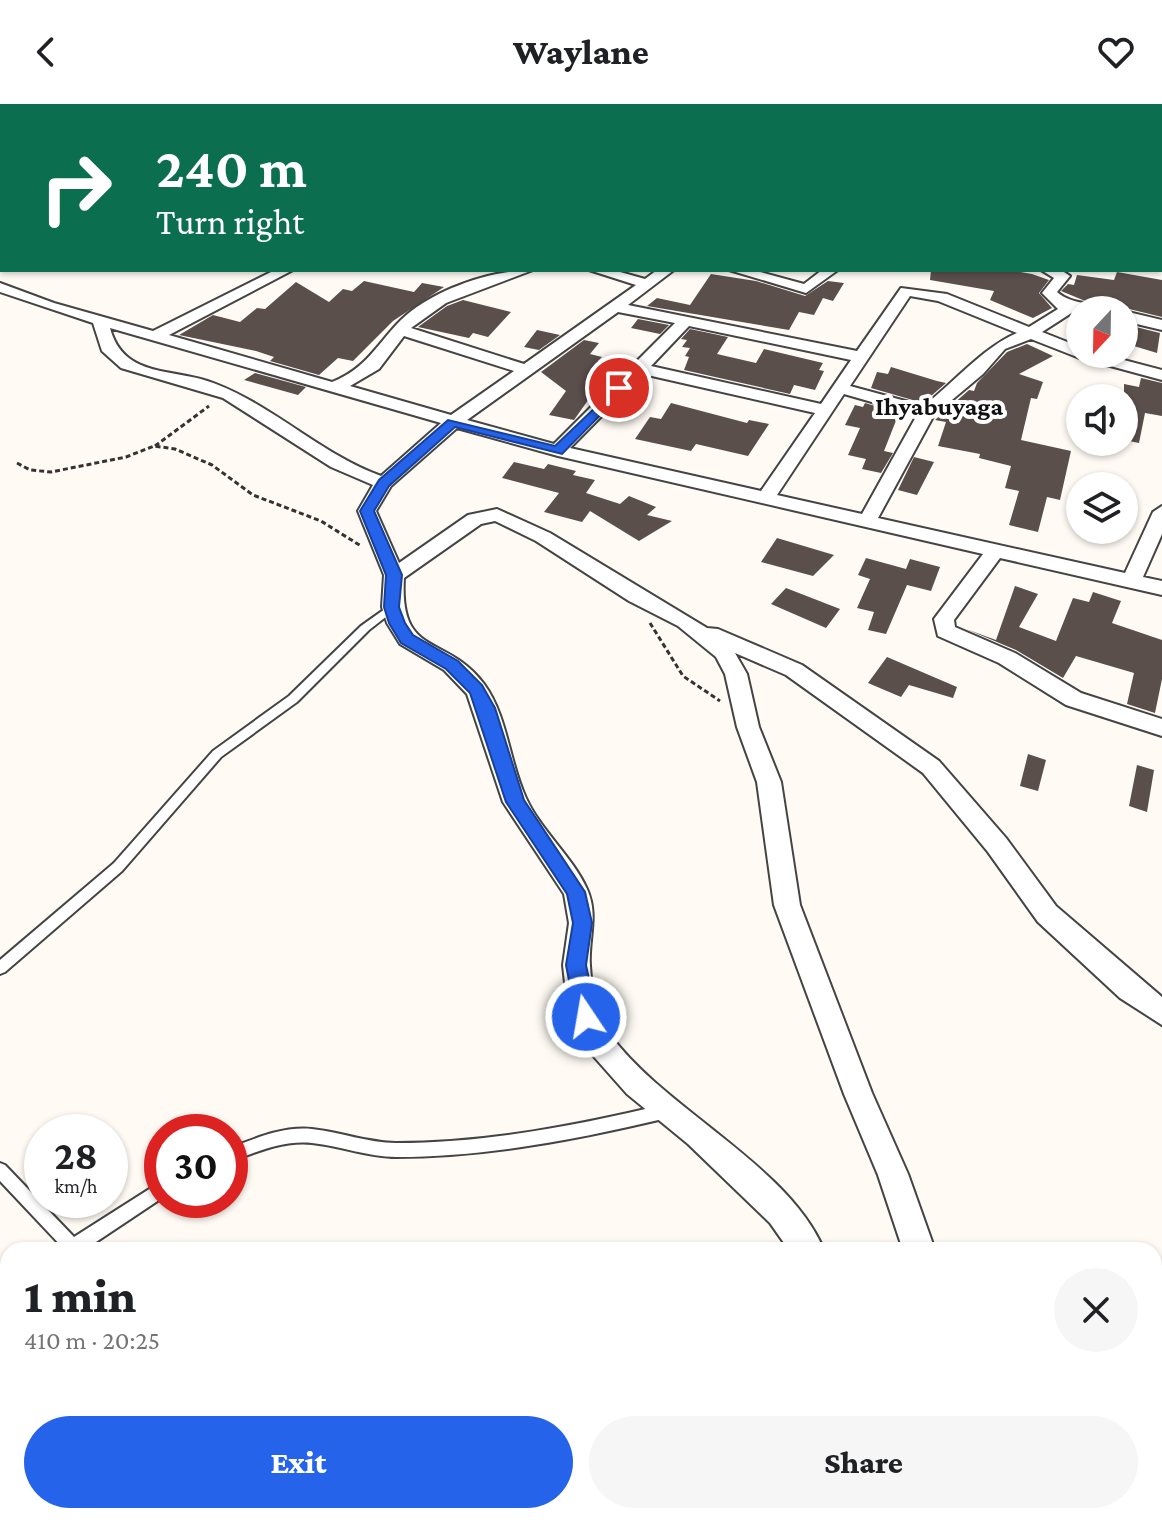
<!DOCTYPE html>
<meta charset="utf-8">
<style>
:root{--surface:#fff;--page:#f6f6f6;--text:#202124;--muted:#757577;--accent:#2563eb}
body{margin:0;font-family:"Crimson Pro",serif;background:var(--page);color:var(--text);height:100vh;display:flex;flex-direction:column;font-size:30px;white-space:nowrap}
*{box-sizing:border-box;margin:0}
p{font-size:26px;color:var(--muted)}
.icon{flex:none;width:44px;height:44px;fill:none;stroke:currentColor;stroke-width:2;stroke-linecap:round;stroke-linejoin:round}
.map{position:relative;flex:1;overflow:hidden}
.sheet{position:absolute;left:0px;top:1138px;width:1162px;height:282px;display:flex;flex-direction:column;background:var(--surface);border-radius:24px 24px 0 0;box-shadow:0 2px 6px #0004}
.sheet>*{flex:none}
.hud{position:absolute;left:0px;top:0px;width:1162px;height:168px;box-shadow:0 2px 6px #0004;background:#0b6e4f;color:#fff;overflow:hidden}
.needle{width:52px;rotate:202deg}
.buttons{position:absolute;left:1066px;top:192px;display:grid;gap:16px}
.buttons a{display:grid;place-items:center;width:72px;height:72px;border-radius:50%;background:var(--surface);box-shadow:0 2px 6px #0004;font-size:40px}
.speed{position:absolute;left:24px;top:1010px;display:flex;gap:16px;font-size:40px;font-weight:700;text-align:center}
.speed>*{display:grid;place-content:center;width:104px;height:104px;border-radius:50%;background:var(--surface);box-shadow:0 2px 6px #0004;line-height:1}
.speed small{font-size:20px;font-weight:400}
.speed .limit{border:12px solid #d22;background:#fff;color:#111}
.pin{position:absolute;display:grid;place-items:center;width:68px;height:68px;color:#fff;margin:-34px;border:4px solid #fff;border-radius:50%;box-shadow:0 2px 8px #0007}
.me{position:absolute;width:88px;margin:-44px;rotate:348deg;stroke-linejoin:round;filter:drop-shadow(0 0 6px #0008)}
.turn{display:flex;align-items:center;gap:28px;height:168px;padding:0 24px;font-size:36px}
.turn .icon{width:104px;height:104px;stroke-width:2.5}
.turn b{display:block;font-size:56px;line-height:68px}
.round{display:grid;place-items:center;flex:none;width:84px;height:84px;border-radius:42px;background:var(--page)}
.head{display:flex;align-items:center;justify-content:space-between;height:136px;padding:0 24px}
h1{font-size:48px;font-weight:800;line-height:60px}
.cta{display:flex;gap:16px;margin-top:auto;padding:16px 24px}
.cta a{flex:1;height:92px;border-radius:48px;background:var(--accent);color:#fff;font-size:32px;font-weight:800;line-height:92px;text-align:center}
.cta a+a{background:var(--page);color:var(--text)}
header{display:flex;justify-content:space-between;align-items:center;height:104px;padding:0 24px;background:var(--surface);font-size:36px;font-weight:800}
.map>svg:first-child{display:block}
.building{fill:#5b4f4b}
.lines{fill:none;stroke-linecap:round;stroke-linejoin:round}
.lane-casing{stroke:#444;stroke-width:4}
.street-casing{stroke:#444;stroke-width:4}
.secondary-casing{stroke:#333;stroke-width:4}
.path{stroke:#333;stroke-width:3;stroke-dasharray:5 3;stroke-linecap:butt}
.lane{fill:#fff;fill-rule:evenodd}
.street{fill:#fff;fill-rule:evenodd}
.secondary{fill:#ffecaf;fill-rule:evenodd}
.route{fill:#2563eb;stroke:#184099;stroke-width:2}
.labels{text-anchor:middle;stroke-width:8;stroke-linejoin:round;paint-order:stroke}
.far-quarter-label{font-size:26px;font-weight:bold;fill:#111;stroke:#fff}
</style>
<header><svg class="icon" aria-label="back" viewBox="0 0 24 24"><path d="M15 5l-7 7 7 7"/></svg>Waylane<svg class="icon" aria-label="heart" viewBox="0 0 24 24"><path d="M12 20l-8-8c-3-5 5-10 8-4 3-6 11-1 8 4z"/></svg></header>
<div class="map">
<svg width="1162" height="1419" viewBox="0 0 1162 1419">
<rect width="100%" height="100%" fill="#fffbf4"/>
<!-- building -->
<path class="building" d="M 931,166 L 1008,166 L 1032,170 L 1049,176 L 1039,189 L 1052,204 L 1033,214 L 990,196 L 994,187 L 930,176 Z
M 1117,168 L 1162,176 L 1162,213 L 1125,204 L 1107,206 L 1061,187 L 1068,180 L 1074,181 L 1077,171 L 1114,176 Z
M 711,170 L 756,177 L 805,192 L 828,177 L 844,179 L 833,197 L 823,194 L 814,211 L 799,208 L 789,226 L 647,202 L 657,194 L 690,201 Z
M 364,177 L 414,188 L 422,179 L 444,183 L 393,217 L 353,257 L 338,254 L 319,271 L 270,257 L 274,253 L 256,247 L 179,231 L 213,211 L 240,218 L 257,204 L 265,205 L 296,178 L 329,198 L 343,185 L 352,187 Z
M 463,196 L 511,208 L 488,233 L 473,229 L 469,234 L 418,223 L 447,202 Z
M 638,215 L 669,221 L 660,230 L 631,224 Z
M 1124,220 L 1160,229 L 1157,249 L 1124,239 Z
M 690,225 L 728,233 L 717,250 L 756,259 L 764,245 L 823,259 L 819,266 L 824,267 L 815,286 L 794,281 L 790,290 L 684,266 L 689,253 L 685,252 L 690,244 L 682,243 L 687,236 L 681,235 Z
M 537,226 L 560,231 L 539,246 L 524,243 Z
M 584,236 L 599,239 L 590,250 L 602,253 L 598,257 L 606,259 L 592,276 L 601,278 L 574,316 L 549,311 L 566,287 L 541,268 Z
M 1027,240 L 1053,252 L 1019,270 L 1043,278 L 1037,295 L 1031,294 L 1021,336 L 1071,347 L 1060,396 L 1047,393 L 1038,428 L 1009,421 L 1019,387 L 1005,384 L 1011,362 L 979,354 L 980,350 L 938,342 L 946,318 L 935,316 L 969,286 L 974,287 L 977,279 L 1007,248 Z
M 891,263 L 937,277 L 946,279 L 923,299 L 871,284 L 877,268 L 888,270 Z
M 255,269 L 306,283 L 298,291 L 244,276 Z
M 1141,274 L 1162,279 L 1162,312 L 1145,309 L 1139,339 L 1124,336 L 1124,280 L 1139,283 Z
M 671,299 L 747,319 L 749,316 L 769,320 L 748,352 L 696,340 L 691,347 L 635,335 L 650,313 L 661,315 Z
M 865,299 L 899,309 L 884,347 L 893,349 L 881,369 L 862,365 L 866,355 L 848,351 L 860,324 L 845,321 L 855,301 L 863,303 Z
M 914,353 L 934,358 L 917,391 L 898,386 Z
M 514,358 L 544,365 L 548,360 L 576,367 L 573,371 L 595,376 L 586,389 L 620,400 L 629,392 L 656,403 L 647,411 L 672,417 L 639,437 L 590,407 L 582,418 L 544,408 L 559,389 L 502,374 Z
M 777,434 L 834,451 L 813,472 L 761,458 Z
M 866,454 L 906,465 L 910,455 L 940,463 L 931,487 L 907,481 L 886,530 L 868,526 L 874,508 L 857,504 L 870,475 L 858,471 Z
M 1015,482 L 1038,490 L 1019,523 L 1056,537 L 1073,494 L 1089,498 L 1093,488 L 1121,497 L 1112,519 L 1162,536 L 1162,575 L 1155,609 L 1127,600 L 1134,569 L 1076,552 L 1063,574 L 1016,546 L 966,525 L 996,536 Z
M 786,484 L 840,505 L 826,524 L 771,500 Z
M 887,553 L 957,583 L 953,594 L 909,581 L 901,593 L 868,579 Z
M 1028,650 L 1046,656 L 1038,687 L 1020,682 Z
M 1137,661 L 1154,666 L 1147,708 L 1129,702 Z"/>
<g class="lines">
<!-- lane casing -->
<g class="lane-casing">
<path id="lane" d="M 392,500 L 397,503 L 396,505 L 369,526 L 297,598 L 221,653 L 122,767 L 5,868 L 0,870 L 0,856 L 114,759 L 213,647 L 289,592 L 361,522 Z
M 667,1000 L 672,1002 L 674,1007 L 672,1012 L 667,1014 C 579,1035 487,1053 396,1053 C 368,1053 341,1042 312,1039 C 283,1036 256,1048 230,1058 L 230,1044 C 256,1034 284,1022 312,1025 C 341,1028 368,1039 396,1039 C 487,1039 579,1021 667,1000 Z
M 0,1059 L 5,1061 L 74,1133 L 162,1077 L 162,1094 L 84,1146 L 65,1146 L 0,1077 Z
M 232,1412 L 251,1412 L 248,1419 L 229,1419 Z
M 320,1412 L 344,1412 L 347,1419 L 323,1419 Z"/>
</g>
<!-- street casing -->
<g class="street-casing">
<path id="street" d="M 284,0 L 296,0 L 283,2 Z
M 499,0 L 514,0 L 516,2 L 501,2 Z
M 650,0 L 666,0 L 668,2 L 652,2 Z
M 1041,0 L 1053,0 L 1054,2 L 1042,2 Z
M 1124,0 L 1137,0 L 1139,2 L 1126,2 Z
M 1153,0 L 1162,0 L 1162,5 L 1151,2 Z
M 1160,26 L 1162,27 L 1162,35 L 1160,34 Z
M 1162,60 L 1162,68 L 1160,69 L 1160,61 Z
M 1160,92 L 1162,93 L 1162,104 L 1160,104 Z
M 1160,142 L 1162,142 L 1162,150 L 1160,150 Z
M 275,166 L 293,166 L 169,231 L 332,278 C 366,265 377,240 401,216 C 432,186 491,166 533,166 L 446,199 L 411,224 L 524,260 L 636,181 L 589,166 L 613,166 L 645,175 L 657,166 L 674,166 L 628,201 L 857,247 L 901,184 L 947,190 L 1029,223 L 1058,205 L 1042,189 L 1054,174 L 1041,166 L 1061,166 L 1070,172 L 1057,188 C 1074,202 1089,196 1104,206 L 1073,208 L 1042,228 L 1080,243 L 1080,250 L 1101,250 L 1162,266 L 1162,276 L 1077,253 L 1031,235 L 1005,245 L 983,270 L 934,311 L 878,414 L 1125,469 L 1153,408 L 1162,402 L 1162,430 L 1143,473 L 1162,477 L 1162,491 L 1000,454 L 954,516 L 955,523 L 1015,549 L 1081,589 L 1162,615 L 1162,632 L 1066,601 L 999,559 L 938,532 L 934,515 L 983,450 L 558,352 L 457,324 L 391,382 L 376,407 L 399,459 L 468,411 L 497,405 L 550,429 L 707,524 L 718,525 L 802,561 L 939,657 L 1006,734 L 1056,802 L 1162,893 L 1162,921 L 1120,894 L 1038,818 L 988,748 L 923,669 L 786,571 L 735,549 L 747,570 L 759,623 L 781,678 L 800,801 L 872,989 L 908,1070 L 935,1146 L 903,1146 L 878,1071 L 844,990 L 774,801 L 757,678 L 737,623 L 725,570 L 716,553 L 678,522 L 629,497 L 536,437 L 495,417 L 481,420 L 404,474 C 399,555 446,529 484,580 C 508,613 509,658 526,694 C 541,727 572,752 587,785 C 599,812 588,835 590,862 C 591,883 599,915 611,932 C 666,1006 788,1061 824,1146 L 789,1146 L 770,1119 L 688,1040 L 627,990 L 588,946 L 566,888 L 563,861 L 569,819 L 564,790 L 503,698 L 467,590 L 444,566 L 400,540 L 387,519 L 382,503 L 384,471 L 358,407 L 373,381 L 331,363 L 223,294 L 121,264 L 102,247 L 93,219 L 0,188 L 0,179 L 54,199 L 153,227 ZM 910,192 L 938,197 L 1017,229 C 985,242 953,279 924,302 L 850,282 ZM 618,208 L 675,219 L 554,340 L 467,316 ZM 689,222 L 851,256 L 821,300 L 651,262 ZM 110,224 L 441,319 L 381,372 C 321,350 275,303 216,280 C 175,263 124,276 110,224 ZM 404,232 L 514,267 L 451,311 L 350,282 L 379,265 ZM 643,270 L 815,309 L 761,387 L 570,344 ZM 844,290 L 917,311 L 862,410 L 777,391 Z
M 729,166 L 753,166 L 804,180 L 822,166 L 838,166 L 806,189 Z
M 1124,207 L 1162,216 L 1162,226 L 1124,217 Z
M 1162,1230 L 1162,1264 L 1154,1267 L 1154,1233 Z
M 910,1412 L 946,1412 L 945,1419 L 909,1419 Z"/>
</g>
<!-- secondary casing -->
<g class="secondary-casing">
<path id="secondary" d="M 0,105 L 2,105 L 2,117 L 0,117 Z"/>
</g>
<!-- path -->
<path class="path" d="M 155,342 L 209,302
M 17,359 L 30,366 L 51,368 L 126,353 L 154,342 L 175,345 L 212,361 L 253,391 L 321,417 L 361,442
M 650,519 L 683,572 L 720,597"/>
<!-- lane -->
<use href="#lane" class="lane"/>
<!-- street -->
<use href="#street" class="street"/>
<!-- secondary -->
<use href="#secondary" class="secondary"/>
</g>
<!-- route -->
<path class="route" d="M 619,281 L 625,284 L 624,287 L 562,350 L 455,323 L 389,382 L 374,407 L 402,471 L 399,503 L 405,519 L 413,531 L 458,557 L 482,581 L 495,604 L 524,696 L 585,788 L 592,819 L 586,861 L 597,913 L 594,919 L 586,922 L 579,919 L 576,913 L 566,861 L 573,819 L 567,790 L 506,698 L 470,589 L 446,565 L 401,539 L 389,519 L 384,503 L 386,471 L 360,407 L 379,376 L 448,316 L 555,342 Z"/>
<g class="labels">
<!-- far-quarter labels -->
<g class="far-quarter-label">
<text x="939" y="311">Ihyabuyaga</text>
</g>
</g>
</svg>
<div class="buttons">
<a><svg class="needle" viewBox="-14 -14 28 28"><path d="M0-13l5 13h-10z" fill="#e53935"/><path d="M0 13l5-13h-10z" fill="#757577"/></svg></a>
<a><svg class="icon" aria-label="sound" viewBox="0 0 24 24"><path d="M4 9h4l5-4v14l-5-4H4zM17 9q2 3 0 6"/></svg></a>
<a><svg class="icon" aria-label="layers" viewBox="0 0 24 24"><path d="M12 4l9 5-9 5-9-5zM3 14l9 5 9-5"/></svg></a>
</div>
<div class="speed"><div>28<small>km/h</small></div><div class="limit">30</div></div>
<div class="pin" style="left:619px;top:284px;background:#d93025"><svg class="icon" aria-label="arrive" viewBox="0 0 24 24"><path d="M6 21V4h12l-3 4 3 4H6"/></svg></div>
<svg class="me" style="left:586px;top:913px" viewBox="-20 -20 40 40"><circle r="17" fill="#2563eb" stroke="#fff" stroke-width="3"/><path d="M0-11L8 9 0 5-8 9z" fill="#fff"/></svg>
<div class="hud">
<div class="turn"><svg class="icon" aria-label="right" viewBox="0 0 24 24"><path d="M7 20v-9h11M14 6l5 5-5 5"/></svg><div><b>240 m</b>Turn right</div></div>
</div>
<section class="sheet">
<div class="head"><div><h1>1 min</h1><p>410 m · 20:25</p></div><a class="round"><svg class="icon" aria-label="close" viewBox="0 0 24 24"><path d="M6 6l12 12M18 6L6 18"/></svg></a></div>
<div class="cta"><a>Exit</a><a>Share</a></div>
</section>
</div>
